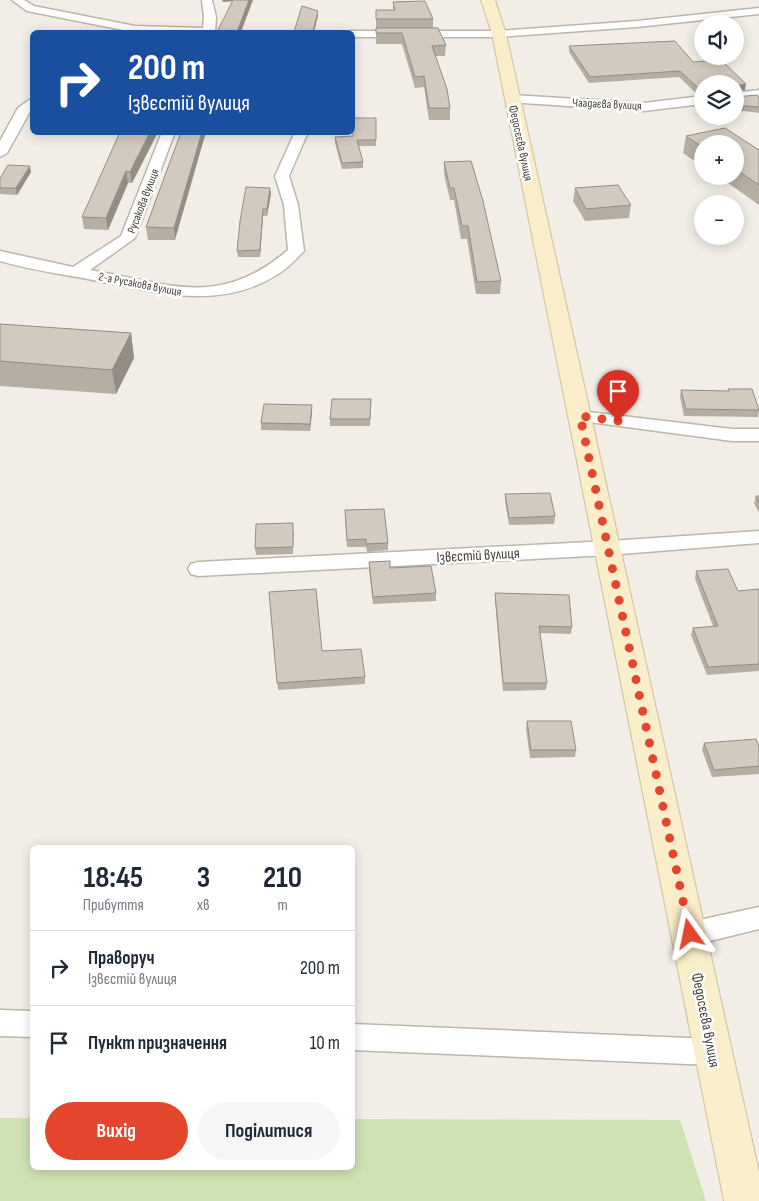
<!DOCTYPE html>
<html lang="uk">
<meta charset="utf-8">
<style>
:root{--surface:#fff;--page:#f6f6f7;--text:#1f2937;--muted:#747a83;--line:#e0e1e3;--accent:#e3462c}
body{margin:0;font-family:"Sofia Sans Condensed",sans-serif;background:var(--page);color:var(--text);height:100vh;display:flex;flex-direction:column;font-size:19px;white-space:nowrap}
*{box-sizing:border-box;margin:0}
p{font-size:16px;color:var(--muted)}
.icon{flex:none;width:28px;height:28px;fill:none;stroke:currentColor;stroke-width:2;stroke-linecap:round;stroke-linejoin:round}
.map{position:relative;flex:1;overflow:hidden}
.side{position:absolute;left:30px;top:845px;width:325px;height:325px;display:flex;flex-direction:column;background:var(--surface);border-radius:8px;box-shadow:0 2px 12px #0003}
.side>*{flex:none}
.banner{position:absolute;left:30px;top:30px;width:325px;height:105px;border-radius:8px;box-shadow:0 2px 12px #0003;background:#1a4fa0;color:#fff;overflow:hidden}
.controls{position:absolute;left:694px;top:15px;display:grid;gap:10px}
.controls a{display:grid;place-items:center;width:50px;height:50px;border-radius:50%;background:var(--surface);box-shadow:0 2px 12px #0003;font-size:25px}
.pin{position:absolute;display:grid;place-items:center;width:42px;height:42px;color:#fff;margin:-51px -21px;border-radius:50% 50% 50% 0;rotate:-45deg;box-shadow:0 0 5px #0007}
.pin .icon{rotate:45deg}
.me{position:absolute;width:55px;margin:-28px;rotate:348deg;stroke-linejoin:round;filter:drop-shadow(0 0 4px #0008)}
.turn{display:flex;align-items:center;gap:18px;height:105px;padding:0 15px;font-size:22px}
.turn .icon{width:65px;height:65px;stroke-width:2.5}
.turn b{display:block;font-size:35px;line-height:42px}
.eta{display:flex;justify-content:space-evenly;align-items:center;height:85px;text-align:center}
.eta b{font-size:30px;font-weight:700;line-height:35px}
.cta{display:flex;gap:10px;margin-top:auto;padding:10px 15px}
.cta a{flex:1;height:58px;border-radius:30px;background:var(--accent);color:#fff;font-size:20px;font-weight:700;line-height:58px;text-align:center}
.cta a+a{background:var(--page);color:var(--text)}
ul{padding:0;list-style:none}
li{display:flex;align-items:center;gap:15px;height:75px;padding:0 15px;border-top:1px solid var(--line)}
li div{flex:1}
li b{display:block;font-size:19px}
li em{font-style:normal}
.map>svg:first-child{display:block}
.green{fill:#cee2b4}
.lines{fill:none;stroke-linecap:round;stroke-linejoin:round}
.minor-casing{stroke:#bcb6ab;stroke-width:3}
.secondary-casing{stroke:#cdbf9b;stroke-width:2}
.minor{fill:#fff;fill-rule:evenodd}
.secondary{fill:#f9edca;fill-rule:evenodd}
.wall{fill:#b5aea3}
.shaded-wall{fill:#938d85}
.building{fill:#d2cabe;stroke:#938d85}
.route{stroke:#e3462c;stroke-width:9;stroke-dasharray:0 16.2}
.labels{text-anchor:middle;stroke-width:5;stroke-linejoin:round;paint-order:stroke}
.far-street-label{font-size:12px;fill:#443f37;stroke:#fff}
.street-label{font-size:15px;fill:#443f37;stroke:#fff}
</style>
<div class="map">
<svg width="759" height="1201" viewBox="0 0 759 1201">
<rect width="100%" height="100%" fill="#f2eee7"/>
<!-- green -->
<path class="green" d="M 0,1118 L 32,1118 L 32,1168 L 352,1168 L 353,1119 L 680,1120 L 706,1201 L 0,1201 Z"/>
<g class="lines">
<!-- minor casing -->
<g class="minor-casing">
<path id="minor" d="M 12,0 L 24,0 L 34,6 L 135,26 L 203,28 L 204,17 L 202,0 L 212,0 L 216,17 L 215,32 L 122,32 L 123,30 L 27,11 Z
M 759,8 L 759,14 L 637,27 L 499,37 L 352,37 L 352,32 L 347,32 L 352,31 L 499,31 L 637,21 Z
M 759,90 L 759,98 L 735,101 L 735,93 Z
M 512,95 L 644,103 L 702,96 L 702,104 L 644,111 L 508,102 L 506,99 Z
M 32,98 L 32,108 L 7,153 L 0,157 L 0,141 L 18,108 Z
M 162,132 L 175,132 L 135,238 L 90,270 C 169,284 219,309 288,250 L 284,205 L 275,176 L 295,132 L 308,132 L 289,176 L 298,205 L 304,251 L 301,254 C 294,261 287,269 278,274 C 219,312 157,292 93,280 C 62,274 31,270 0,261 L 0,251 L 73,267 L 121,236 Z
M 580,411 L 732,429 L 759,429 L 759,441 L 732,441 L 574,420 L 571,416 L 574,412 Z
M 759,531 L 759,543 L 609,555 L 198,576 L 191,574 L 188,569 L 191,564 L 198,562 L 609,541 Z
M 759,907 L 759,929 L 690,946 L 680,942 L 676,934 L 680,926 L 690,922 Z
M 0,1010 L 32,1011 L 32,1037 L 0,1036 Z
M 352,1024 L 712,1039 L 722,1043 L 727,1052 L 722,1061 L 712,1065 L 352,1050 Z"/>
</g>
<!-- secondary casing -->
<g class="secondary-casing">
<path id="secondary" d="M 481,0 L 495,0 L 506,34 L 759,1172 L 759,1201 L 724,1201 L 492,34 Z"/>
</g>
<!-- minor -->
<use href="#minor" class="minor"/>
<!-- secondary -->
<use href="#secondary" class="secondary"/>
</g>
<!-- wall -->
<path class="wall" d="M 393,2 L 433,19 L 433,28 L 446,45 L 445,56 L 435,56 L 450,108 L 450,120 L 429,120 L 424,87 L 415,88 L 402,44 L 376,44 L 376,10 L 393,10 Z
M 569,46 L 693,62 L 745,90 L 735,92 L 702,84 L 702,95 L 698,95 L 679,77 L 589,83 L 569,52 Z
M 735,97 L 759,97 L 759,113 L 743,111 L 735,112 Z
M 376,118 L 376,146 L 358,146 L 363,162 L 363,168 L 342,169 L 335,143 L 335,137 L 353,136 Z
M 725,128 L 759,150 L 759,205 L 718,176 L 735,176 L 735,144 L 702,144 L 702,166 L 683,153 L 686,136 Z
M 158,132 L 132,183 L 128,183 L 108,230 L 84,229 L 82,217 Z
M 181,132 L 175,240 L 148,240 L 146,227 Z
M 444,162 L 501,281 L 500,294 L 476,294 L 467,239 L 461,239 L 454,200 L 450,200 L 444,174 Z
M 31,172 L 17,195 L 0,194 L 0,178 Z
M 575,188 L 631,205 L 629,218 L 585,221 L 573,201 Z
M 271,194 L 267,216 L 263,216 L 260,257 L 238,257 L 237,251 Z
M 0,324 L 131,333 L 134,358 L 116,394 L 0,386 Z
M 728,389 L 759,409 L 758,417 L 684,416 L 680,397 L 681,390 L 728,391 Z
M 371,399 L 370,426 L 330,426 L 330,419 Z
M 312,405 L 312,412 L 310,431 L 261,430 L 261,423 Z
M 505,494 L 555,516 L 554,524 L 509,525 L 505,501 Z
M 756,496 L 759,496 L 759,513 L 754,503 Z
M 345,518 L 388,543 L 388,550 L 367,552 L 366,547 L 347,547 Z
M 294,530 L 293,554 L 256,555 L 255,548 Z
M 369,562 L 390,568 L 436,593 L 436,601 L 373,604 L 369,569 Z
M 696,571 L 738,591 L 759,589 L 759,671 L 707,675 L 691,635 L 693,628 L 713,626 L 695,579 Z
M 269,592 L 322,651 L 365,677 L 365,684 L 278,690 Z
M 495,593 L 572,627 L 571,634 L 540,633 L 547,683 L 546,690 L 503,691 L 495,600 Z
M 527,721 L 576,750 L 575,757 L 530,758 L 526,729 Z
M 704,743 L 759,747 L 759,774 L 712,777 L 702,750 Z"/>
<!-- shaded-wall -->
<path class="shaded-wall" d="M 222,0 L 238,0 L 238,1 L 223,2 Z
M 249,0 L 253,0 L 241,32 L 237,32 Z
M 318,11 L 318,16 L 314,32 L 313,32 Z
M 746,84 L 745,90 L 735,92 L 735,86 Z
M 744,106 L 743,111 L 735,112 L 735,107 Z
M 150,132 L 158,132 L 132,183 L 130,172 Z
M 202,132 L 206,132 L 175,240 L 174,228 Z
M 30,166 L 31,172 L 17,195 L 16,188 Z
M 126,171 L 128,183 L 108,230 L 106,218 Z
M 270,188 L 271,194 L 267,216 L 267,209 Z
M 263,209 L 263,216 L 260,257 L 260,250 Z
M 131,333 L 134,358 L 116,394 L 112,370 Z
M 312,405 L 312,412 L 310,431 L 310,424 Z"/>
<!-- building -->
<path class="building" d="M 233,0 L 249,0 L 237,32 L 217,32 Z
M 425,1 L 433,19 L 376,19 L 376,10 L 395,10 L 393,2 Z
M 302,6 L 318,11 L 313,32 L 294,32 Z
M 376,28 L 438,28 L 446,45 L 432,46 L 447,89 L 450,108 L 429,108 L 424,76 L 415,77 L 402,33 L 376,33 Z
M 675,41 L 693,62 L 721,60 L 746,84 L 735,86 L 735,84 L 702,84 L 702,89 L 699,89 L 680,71 L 590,77 L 569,46 Z
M 757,95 L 759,97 L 759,107 L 744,106 L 735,107 L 735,97 Z
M 353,118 L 376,118 L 376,140 L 357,140 L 363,162 L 342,163 L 335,137 L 353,136 Z
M 725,128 L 759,150 L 759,185 L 735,169 L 735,144 L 702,144 L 702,147 L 686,136 Z
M 120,132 L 150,132 L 130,172 L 126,171 L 106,218 L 82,217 Z
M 181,132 L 202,132 L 174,228 L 146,227 Z
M 471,161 L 483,201 L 501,281 L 477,282 L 468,226 L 462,226 L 454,188 L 450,188 L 444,162 Z
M 8,165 L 30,166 L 16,188 L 0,188 L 0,178 Z
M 618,185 L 631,205 L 586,209 L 575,188 Z
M 246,187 L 270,188 L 267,209 L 263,209 L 260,250 L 237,251 L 240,221 Z
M 0,324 L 131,333 L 112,370 L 0,361 Z
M 728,389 L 752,389 L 759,410 L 686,409 L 681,390 L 729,391 Z
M 332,399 L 371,399 L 370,419 L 330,419 Z
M 264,404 L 312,405 L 310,424 L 261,423 Z
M 550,493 L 555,516 L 509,518 L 505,494 Z
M 756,496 L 759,496 L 759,503 Z
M 384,509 L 388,543 L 366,544 L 366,539 L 347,540 L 345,510 Z
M 293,523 L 293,547 L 255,548 L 256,524 Z
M 390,561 L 390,568 L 431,566 L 436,593 L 373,597 L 369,562 Z
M 728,569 L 738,591 L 759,589 L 759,664 L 708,667 L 693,628 L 718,626 L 696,571 Z
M 316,589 L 322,651 L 361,649 L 365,677 L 277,683 L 269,592 Z
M 495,593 L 569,595 L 572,627 L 539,626 L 547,683 L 503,683 Z
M 527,721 L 571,721 L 576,750 L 531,750 Z
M 756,739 L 759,747 L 759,766 L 714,770 L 704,743 Z"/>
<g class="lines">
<!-- route -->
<path class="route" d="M 618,421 L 580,416 L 690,934"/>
</g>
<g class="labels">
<!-- far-street labels -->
<g class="far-street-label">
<text transform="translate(607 104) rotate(3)" y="4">Чаадаєва вулиця</text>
<text transform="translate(521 143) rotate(78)" y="4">Федосєєва вулиця</text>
<text transform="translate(143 201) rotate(-69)" y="4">Русакова вулиця</text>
<text transform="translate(140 284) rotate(11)" y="4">2-а Русакова вулиця</text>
</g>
<!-- street labels -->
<g class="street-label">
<text transform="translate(478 555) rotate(-3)" y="5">Ізвєстій вулиця</text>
<text transform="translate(706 1020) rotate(79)" y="5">Федосєєва вулиця</text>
</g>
</g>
</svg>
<div class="controls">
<a><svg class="icon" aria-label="sound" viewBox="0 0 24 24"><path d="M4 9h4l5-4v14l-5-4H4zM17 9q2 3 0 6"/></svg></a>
<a><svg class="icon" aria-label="layers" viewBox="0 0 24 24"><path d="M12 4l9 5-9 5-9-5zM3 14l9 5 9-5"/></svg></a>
<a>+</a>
<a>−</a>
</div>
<div class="pin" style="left:618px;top:421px;background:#d93025"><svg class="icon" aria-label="arrive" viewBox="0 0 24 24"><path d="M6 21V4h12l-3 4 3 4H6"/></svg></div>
<svg class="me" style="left:690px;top:934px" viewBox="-20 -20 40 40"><path d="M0-17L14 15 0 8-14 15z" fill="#e3462c" stroke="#fff" stroke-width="4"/></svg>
<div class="banner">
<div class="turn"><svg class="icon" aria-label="right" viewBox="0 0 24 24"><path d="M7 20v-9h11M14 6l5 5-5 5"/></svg><div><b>200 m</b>Ізвєстій вулиця</div></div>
</div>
<section class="side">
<div class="eta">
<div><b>18:45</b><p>Прибуття</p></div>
<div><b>3</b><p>хв</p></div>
<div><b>210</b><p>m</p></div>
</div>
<ul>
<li><svg class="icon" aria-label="right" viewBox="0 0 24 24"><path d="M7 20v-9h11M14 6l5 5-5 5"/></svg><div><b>Праворуч</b><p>Ізвєстій вулиця</p></div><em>200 m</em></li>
<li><svg class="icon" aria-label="arrive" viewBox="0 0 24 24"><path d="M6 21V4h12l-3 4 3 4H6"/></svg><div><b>Пункт призначення</b></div><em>10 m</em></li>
</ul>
<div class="cta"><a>Вихід</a><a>Поділитися</a></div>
</section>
</div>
